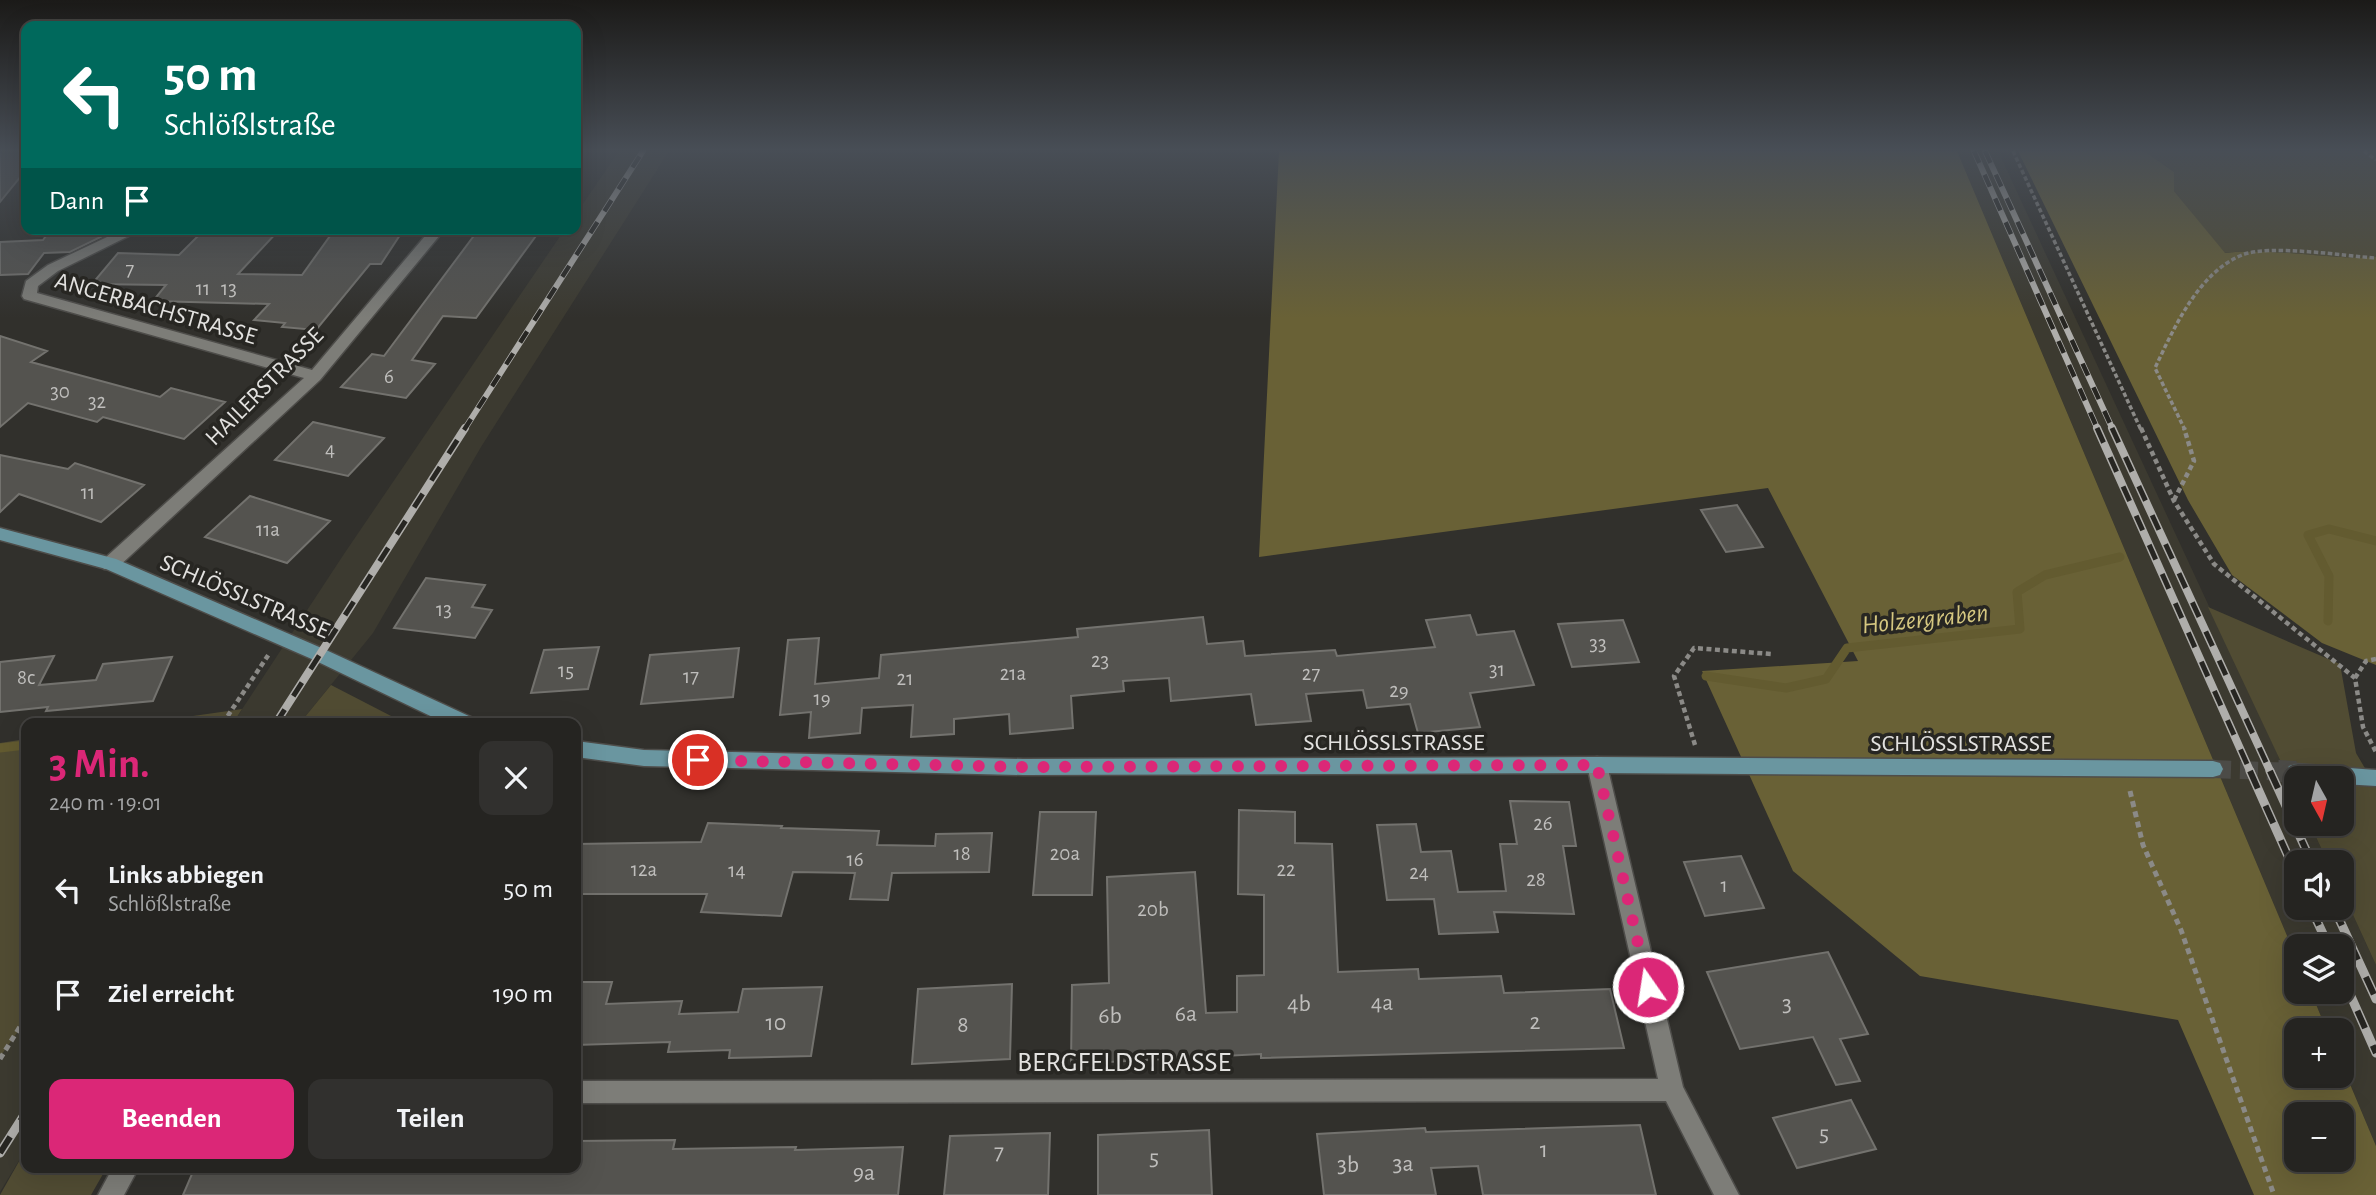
<!DOCTYPE html>
<html lang="de">
<meta charset="utf-8">
<style>
:root{--surface:#252421;--page:#31302e;--text:#f1f3f6;--muted:#a3a4a5;--line:#42413f;--accent:#db2777}
body{margin:0;font-family:"Alegreya Sans",sans-serif;background:var(--page);color:var(--text);height:100vh;display:flex;flex-direction:column;font-size:26px;white-space:nowrap}
*{box-sizing:border-box;margin:0}
p{font-size:23px;color:var(--muted)}
.icon{flex:none;width:38px;height:38px;fill:none;stroke:currentColor;stroke-width:2;stroke-linecap:round;stroke-linejoin:round}
.map{position:relative;flex:1;overflow:hidden}
.sheet{position:absolute;left:21px;top:718px;width:560px;height:455px;display:flex;flex-direction:column;background:var(--surface);border-radius:14px;box-shadow:0 7px 28px #0002,0 0 0 2px var(--line)}
.sheet>*{flex:none}
.banner{position:absolute;left:21px;top:21px;width:560px;height:214px;border-radius:14px;box-shadow:0 7px 28px #0002,0 0 0 2px var(--line);background:#00695c;color:#fff;overflow:hidden}
.needle{width:46px;rotate:172deg}
.fabs{position:absolute;left:2284px;top:766px;display:grid;gap:14px}
.fabs a{display:grid;place-items:center;width:70px;height:70px;border-radius:14px;background:var(--surface);box-shadow:0 7px 28px #0002,0 0 0 2px var(--line);font-size:35px}
.pin{position:absolute;display:grid;place-items:center;width:60px;height:60px;color:#fff;margin:-30px;border:4px solid #fff;border-radius:50%;box-shadow:0 2px 7px #0007}
.me{position:absolute;width:77px;margin:-38px;rotate:347deg;stroke-linejoin:round;filter:drop-shadow(0 0 5px #0008)}
.turn{display:flex;align-items:center;gap:24px;height:147px;padding:0 28px;font-size:32px}
.turn .icon{width:91px;height:91px;stroke-width:2.5}
.turn b{display:block;font-size:49px;line-height:60px}
.then{display:flex;align-items:center;height:66px;padding:0 28px;background:#0003;gap:14px;font-size:26px}
.round{display:grid;place-items:center;flex:none;width:74px;height:74px;border-radius:14px;background:var(--page)}
.overview{display:flex;align-items:center;justify-content:space-between;height:119px;padding:0 28px}
h1{font-size:42px;font-weight:700;line-height:52px;color:var(--accent)}
.button{display:flex;gap:14px;margin-top:auto;padding:14px 28px}
.button a{flex:1;height:80px;border-radius:14px;background:var(--accent);color:#fff;font-size:28px;font-weight:700;line-height:80px;text-align:center}
.button a+a{background:var(--page);color:var(--text)}
ul{padding:0;list-style:none}
li{display:flex;align-items:center;gap:21px;height:105px;padding:0 28px}
li div{flex:1}
li b{display:block;font-size:26px}
li em{font-style:normal}
.map>svg:first-child{display:block}
.built{fill:#3c3a30}
.green{fill:#514c33}
.forest{fill:#696136;fill-rule:evenodd}
.lines{fill:none;stroke-linecap:round;stroke-linejoin:round}
.stream{stroke:#635b30;stroke-width:9}
.building{fill:#54534f;stroke:#73726e;stroke-width:2}
.secondary-tunnel-far1{stroke:#4c4b47;stroke-width:18;stroke-dasharray:18 9;stroke-linecap:butt}
.secondary-tunnel{stroke:#4c4b47;stroke-width:22;stroke-dasharray:22 10;stroke-linecap:butt}
.street-casing{stroke:#4e4d4a;stroke-width:3}
.secondary-casing{stroke:#4e4d4a;stroke-width:3}
.path-far2{stroke:#8b8a87;stroke-width:3.5;stroke-dasharray:4.5 2.5;stroke-linecap:butt}
.path-far1{stroke:#8b8a87;stroke-width:4.5;stroke-dasharray:5 3.5;stroke-linecap:butt}
.path{stroke:#8b8a87;stroke-width:5;stroke-dasharray:6 4.5;stroke-linecap:butt}
.street{fill:#7d7d78;fill-rule:evenodd}
.secondary{fill:#6a96a0;fill-rule:evenodd}
.rail-far2-casing{stroke:#afaeab;stroke-width:6}
.rail-far1-casing{stroke:#afaeab;stroke-width:8}
.rail-casing{stroke:#afaeab;stroke-width:9}
.rail-far2{stroke:#272622;stroke-width:4.5;stroke-dasharray:13;stroke-linecap:butt}
.rail-far1{stroke:#272622;stroke-width:5;stroke-dasharray:16;stroke-linecap:butt}
.rail{stroke:#272622;stroke-width:6;stroke-dasharray:19;stroke-linecap:butt}
.route{stroke:#db2777;stroke-width:12;stroke-dasharray:0 21.6}
.labels{text-anchor:middle;stroke-width:7;stroke-linejoin:round;paint-order:stroke}
.number-label{font-size:21px;fill:#bfbebc}
.street-label{font-size:24px;fill:#e3e2e0;stroke:#272622}
.near-number-label{font-size:24px;fill:#bfbebc}
.water-label{font-size:26px;font-style:italic;fill:#d5c780;stroke:#272622}
.near-street-label{font-size:28px;fill:#e3e2e0;stroke:#272622}
</style>
<div class="map">
<svg width="2376" height="1195" viewBox="0 0 2376 1195">
<rect width="100%" height="100%" fill="#31302c"/>
<!-- built -->
<path class="built" d="M 619,151 L 669,151 L 481,447 L 373,633 L 300,723 L 233,723 L 344,554 L 565,229 L 576,229 L 576,214 Z
M 1957,151 L 1998,151 L 2296,794 L 2296,824 L 2310,824 L 2328,863 L 2296,863 L 2296,908 L 2342,908 L 2342,891 L 2376,965 L 2376,1146 L 2342,1065 L 2342,1031 L 2327,1031 L 2311,992 L 2342,992 L 2342,947 L 2296,947 L 2296,957 Z
M 26,1020 L 26,1149 L 0,1192 L 0,1057 Z"/>
<!-- green -->
<path class="green" d="M 2144,151 L 2376,151 L 2376,257 C 2325,260 2275,247 2224,253 L 2174,191 L 2174,172 Z
M 2208,607 L 2340,664 L 2356,753 L 2376,787 L 2376,965 L 2342,891 L 2342,863 L 2328,863 L 2310,824 L 2342,824 L 2342,779 L 2296,779 L 2296,794 Z
M 331,685 L 393,717 L 389,723 L 300,723 Z
M 242,709 L 233,723 L 144,723 Z
M 26,739 L 26,1020 L 0,1057 L 0,743 Z
M 26,1149 L 26,1167 L 107,1167 L 91,1195 L 0,1195 Z"/>
<!-- forest -->
<path class="forest" d="M 1279,151 L 1957,151 L 2296,957 L 2296,992 L 2311,992 L 2327,1031 L 2296,1031 L 2296,1076 L 2342,1076 L 2342,1065 L 2376,1146 L 2376,1195 L 2254,1195 L 2178,1020 L 1920,976 L 1793,871 L 1702,671 L 1858,661 L 1768,488 L 1259,557 ZM 2296,1115 L 2342,1115 L 2342,1160 L 2296,1160 Z
M 2018,151 L 2144,151 L 2174,172 L 2174,191 L 2225,253 C 2275,247 2325,260 2376,257 L 2376,665 L 2322,643 L 2232,575 L 2188,500 Z"/>
<g class="lines">
<!-- stream -->
<path class="stream" d="M 2328,621 L 2329,576 L 2308,535 L 2329,529 L 2376,541
M 1706,676 L 1786,688 L 1826,679 L 1847,648 L 2020,629 L 2017,592 L 2045,575 L 2120,557
M 0,748 L 26,745"/>
</g>
<!-- building -->
<path class="building" d="M 0,151 L 26,151 L 26,170 L 0,202 Z
M 51,229 L 117,229 L 70,252 L 44,253 L 28,274 L 0,275 L 0,242 L 43,240 Z
M 205,229 L 280,229 L 238,274 L 302,275 L 335,229 L 404,229 L 381,264 L 370,264 L 316,330 L 282,327 L 285,323 L 254,320 L 269,304 L 153,301 L 166,285 L 92,284 L 118,253 L 179,255 Z
M 479,229 L 541,229 L 476,318 L 443,316 L 412,360 L 435,364 L 406,398 L 341,387 L 372,354 L 384,356 Z
M 0,336 L 47,351 L 31,362 L 160,397 L 171,388 L 225,402 L 184,439 L 103,417 L 97,422 L 28,403 L 0,427 Z
M 313,422 L 384,438 L 348,476 L 275,460 Z
M 0,455 L 68,469 L 75,463 L 144,485 L 101,522 L 19,494 L 0,512 Z
M 250,496 L 330,521 L 287,563 L 205,537 Z
M 1737,505 L 1763,547 L 1726,552 L 1701,510 Z
M 426,578 L 485,585 L 472,607 L 492,610 L 475,638 L 394,628 Z
M 1470,615 L 1477,635 L 1514,631 L 1534,685 L 1470,693 L 1480,727 L 1418,733 L 1410,704 L 1367,708 L 1363,690 L 1306,694 L 1311,721 L 1256,725 L 1251,694 L 1171,701 L 1169,678 L 1123,681 L 1124,691 L 1071,696 L 1073,728 L 1010,734 L 1009,714 L 954,719 L 954,734 L 911,737 L 913,705 L 862,708 L 860,733 L 809,738 L 811,712 L 780,715 L 788,640 L 819,638 L 815,684 L 879,678 L 881,655 L 1078,637 L 1077,629 L 1203,617 L 1207,644 L 1243,641 L 1245,656 L 1335,650 L 1337,656 L 1435,647 L 1426,620 Z
M 1623,620 L 1639,662 L 1572,667 L 1558,624 Z
M 599,647 L 588,689 L 531,693 L 544,650 Z
M 739,648 L 733,697 L 641,704 L 650,655 Z
M 54,656 L 39,685 L 96,680 L 103,664 L 172,657 L 153,701 L 46,711 L 48,707 L 0,712 L 0,662 Z
M 1510,801 L 1569,802 L 1576,846 L 1563,846 L 1574,914 L 1494,912 L 1498,932 L 1439,934 L 1434,899 L 1387,900 L 1377,825 L 1416,824 L 1421,852 L 1451,851 L 1458,892 L 1506,891 L 1500,844 L 1517,844 Z
M 1239,810 L 1295,812 L 1295,843 L 1332,844 L 1338,972 L 1418,969 L 1419,979 L 1501,976 L 1504,993 L 1610,989 L 1624,1048 L 1261,1058 L 1261,1054 L 1071,1064 L 1072,985 L 1109,983 L 1107,877 L 1195,872 L 1206,1013 L 1237,1012 L 1237,976 L 1264,975 L 1264,895 L 1238,894 Z
M 1040,812 L 1096,812 L 1092,895 L 1033,895 Z
M 708,823 L 782,826 L 781,828 L 879,831 L 877,845 L 935,846 L 936,834 L 992,833 L 989,872 L 892,873 L 888,900 L 850,899 L 855,873 L 793,872 L 781,916 L 701,912 L 707,894 L 576,894 L 576,844 L 701,842 Z
M 1741,856 L 1764,908 L 1705,916 L 1684,862 Z
M 1828,952 L 1868,1034 L 1840,1039 L 1860,1081 L 1836,1085 L 1813,1037 L 1740,1049 L 1707,972 Z
M 576,982 L 612,982 L 606,1004 L 682,1001 L 679,1014 L 738,1012 L 743,989 L 822,987 L 811,1056 L 729,1058 L 730,1050 L 668,1052 L 670,1042 L 576,1045 Z
M 1012,984 L 1010,1059 L 912,1064 L 918,989 Z
M 1851,1100 L 1876,1149 L 1797,1168 L 1773,1118 Z
M 1640,1125 L 1656,1195 L 1483,1195 L 1478,1166 L 1431,1168 L 1436,1195 L 1324,1195 L 1317,1134 L 1425,1128 L 1426,1132 Z
M 1209,1130 L 1212,1195 L 1098,1195 L 1098,1135 Z
M 1050,1133 L 1048,1195 L 944,1195 L 950,1136 Z
M 675,1140 L 673,1149 L 796,1147 L 795,1150 L 903,1147 L 898,1195 L 183,1195 L 195,1167 L 576,1167 L 576,1141 Z"/>
<g class="lines">
<!-- secondary-tunnel-far1 -->
<path class="secondary-tunnel-far1" d="M 2213,769 L 2296,772"/>
<!-- secondary-tunnel -->
<path class="secondary-tunnel" d="M 2278,771 L 2296,772"/>
<!-- street casing -->
<g class="street-casing">
<path id="street" d="M 124,229 L 143,229 L 58,271 L 38,286 L 37,293 L 312,370 L 431,229 L 445,229 L 320,380 L 116,569 L 104,569 L 101,564 L 104,559 L 304,378 L 24,299 L 22,296 L 26,281 L 48,265 Z
M 1597,757 L 1604,759 L 1607,765 L 1683,1087 L 1739,1195 L 1714,1195 L 1666,1101 L 576,1103 L 576,1081 L 1658,1079 L 1587,765 L 1590,759 Z
M 113,1167 L 139,1167 L 124,1195 L 98,1195 Z"/>
</g>
<!-- secondary casing -->
<g class="secondary-casing">
<path id="secondary" d="M 0,528 L 116,559 L 326,650 L 471,717 L 473,723 L 445,723 L 314,660 L 106,569 L 0,540 Z
M 576,741 L 644,750 L 1023,759 L 1597,757 L 2213,761 L 2220,763 L 2223,769 L 2220,775 L 2213,777 L 1597,773 L 1023,775 L 644,766 L 576,757 Z
M 2296,764 L 2376,770 L 2376,786 L 2342,784 L 2342,779 L 2296,780 L 2289,778 L 2286,772 L 2289,766 Z"/>
</g>
<!-- path-far2 -->
<path class="path-far2" d="M 2013,151 L 2141,430
M 2364,151 L 2376,160
M 2185,430 L 2155,368 C 2174,328 2198,273 2242,255 C 2270,244 2344,256 2376,258"/>
<!-- path-far1 -->
<path class="path-far1" d="M 2141,428 L 2174,501 L 2214,564 L 2355,678 L 2363,727 L 2376,752
M 2174,500 L 2194,461 L 2184,428
M 2355,678 L 2366,661 L 2376,659
M 223,723 L 269,654
M 1695,745 L 1674,676 L 1694,648 L 1771,654"/>
<!-- path -->
<path class="path" d="M 2130,791 L 2143,845 L 2181,930 L 2274,1195
M 0,1059 L 26,1017"/>
<!-- street -->
<use href="#street" class="street"/>
<!-- secondary -->
<use href="#secondary" class="secondary"/>
<!-- rail-far2 casing -->
<g class="rail-far2-casing">
<path id="rail-far2" d="M 1974,151 L 2098,430
M 1985,151 L 2113,430
M 464,430 L 643,151"/>
</g>
<!-- rail-far1 casing -->
<g class="rail-far1-casing">
<path id="rail-far1" d="M 2097,428 L 2251,773
M 2112,428 L 2271,773
M 276,723 L 465,428"/>
</g>
<!-- rail casing -->
<g class="rail-casing">
<path id="rail" d="M 2250,771 L 2296,874
M 2270,771 L 2312,863
M 2311,908 L 2329,947
M 2334,908 L 2376,999
M 2342,976 L 2376,1053
M 0,1153 L 26,1112"/>
</g>
<!-- rail-far2 -->
<use href="#rail-far2" class="rail-far2"/>
<!-- rail-far1 -->
<use href="#rail-far1" class="rail-far1"/>
<!-- rail -->
<use href="#rail" class="rail"/>
</g>
<!-- sky -->
<linearGradient id="sky" x2="0" y2="1"><stop stop-color="#1b1a18"/><stop offset="0.47" stop-color="#484e56"/><stop offset="1" stop-color="#484e56" stop-opacity="0"/></linearGradient>
<rect width="2376" height="318" fill="url(#sky)"/>
<g class="lines">
<!-- route -->
<path class="route" d="M 698,760 L 1023,767 L 1597,765 L 1648,987"/>
</g>
<g class="labels">
<!-- number labels -->
<g class="number-label">
<text x="130" y="276">7</text>
<text x="203" y="295">11</text>
<text x="229" y="295">13</text>
<text x="389" y="383">6</text>
<text x="60" y="398">30</text>
<text x="97" y="408">32</text>
<text x="330" y="456">4</text>
<text x="88" y="499">11</text>
<text x="268" y="536">11a</text>
<text x="444" y="616">13</text>
<text x="1598" y="650">33</text>
<text x="1100" y="667">23</text>
<text x="1497" y="676">31</text>
<text x="566" y="677">15</text>
<text x="1013" y="680">21a</text>
<text x="1311" y="680">27</text>
<text x="691" y="683">17</text>
<text x="26" y="684">8c</text>
<text x="905" y="685">21</text>
<text x="1399" y="697">29</text>
<text x="822" y="705">19</text>
<text x="1543" y="830">26</text>
<text x="962" y="860">18</text>
<text x="1065" y="860">20a</text>
<text x="855" y="866">16</text>
<text x="644" y="876">12a</text>
<text x="1286" y="876">22</text>
<text x="737" y="877">14</text>
<text x="1419" y="879">24</text>
<text x="1536" y="886">28</text>
<text x="1724" y="892">1</text>
<text x="1153" y="916">20b</text>
</g>
<!-- street labels -->
<g class="street-label">
<text transform="translate(156 308) rotate(16)" y="8">ANGERBACHSTRASSE</text>
<text transform="translate(264 386) rotate(-45)" y="8">HAILERSTRASSE</text>
<text transform="translate(245 596) rotate(23)" y="8">SCHLÖSSLSTRASSE</text>
<text x="1394" y="750">SCHLÖSSLSTRASSE</text>
<text x="1961" y="751">SCHLÖSSLSTRASSE</text>
</g>
<!-- near-number labels -->
<g class="near-number-label">
<text x="1382" y="1010">4a</text>
<text x="1299" y="1011">4b</text>
<text x="1787" y="1011">3</text>
<text x="1186" y="1021">6a</text>
<text x="1110" y="1023">6b</text>
<text x="1535" y="1029">2</text>
<text x="776" y="1030">10</text>
<text x="963" y="1032">8</text>
<text x="1824" y="1141">5</text>
<text x="1544" y="1157">1</text>
<text x="999" y="1159">7</text>
<text x="1154" y="1165">5</text>
<text x="1403" y="1171">3a</text>
<text x="1348" y="1172">3b</text>
<text x="864" y="1180">9a</text>
</g>
<!-- water labels -->
<g class="water-label">
<text transform="translate(1925 618) rotate(-6)" y="9">Holzergraben</text>
</g>
<!-- near-street labels -->
<g class="near-street-label">
<text x="1124" y="1071">BERGFELDSTRASSE</text>
</g>
</g>
</svg>
<div class="fabs">
<a><svg class="needle" viewBox="-14 -14 28 28"><path d="M0-13l5 13h-10z" fill="#e53935"/><path d="M0 13l5-13h-10z" fill="#a3a4a5"/></svg></a>
<a><svg class="icon" aria-label="sound" viewBox="0 0 24 24"><path d="M4 9h4l5-4v14l-5-4H4zM17 9q2 3 0 6"/></svg></a>
<a><svg class="icon" aria-label="layers" viewBox="0 0 24 24"><path d="M12 4l9 5-9 5-9-5zM3 14l9 5 9-5"/></svg></a>
<a>+</a>
<a>−</a>
</div>
<div class="pin" style="left:698px;top:760px;background:#d93025"><svg class="icon" aria-label="arrive" viewBox="0 0 24 24"><path d="M6 21V4h12l-3 4 3 4H6"/></svg></div>
<svg class="me" style="left:1648px;top:987px" viewBox="-20 -20 40 40"><circle r="17" fill="#db2777" stroke="#fff" stroke-width="3"/><path d="M0-11L8 9 0 5-8 9z" fill="#fff"/></svg>
<div class="banner">
<div class="turn"><svg class="icon" aria-label="left" viewBox="0 0 24 24"><path d="M17 20v-9H6M10 6l-5 5 5 5"/></svg><div><b>50 m</b>Schlößlstraße</div></div>
<div class="then">Dann<svg class="icon" aria-label="arrive" viewBox="0 0 24 24"><path d="M6 21V4h12l-3 4 3 4H6"/></svg></div>
</div>
<section class="sheet">
<div class="overview"><div><h1>3 Min.</h1><p>240 m · 19:01</p></div><a class="round"><svg class="icon" aria-label="close" viewBox="0 0 24 24"><path d="M6 6l12 12M18 6L6 18"/></svg></a></div>
<ul>
<li><svg class="icon" aria-label="left" viewBox="0 0 24 24"><path d="M17 20v-9H6M10 6l-5 5 5 5"/></svg><div><b>Links abbiegen</b><p>Schlößlstraße</p></div><em>50 m</em></li>
<li><svg class="icon" aria-label="arrive" viewBox="0 0 24 24"><path d="M6 21V4h12l-3 4 3 4H6"/></svg><div><b>Ziel erreicht</b></div><em>190 m</em></li>
</ul>
<div class="button"><a>Beenden</a><a>Teilen</a></div>
</section>
</div>
